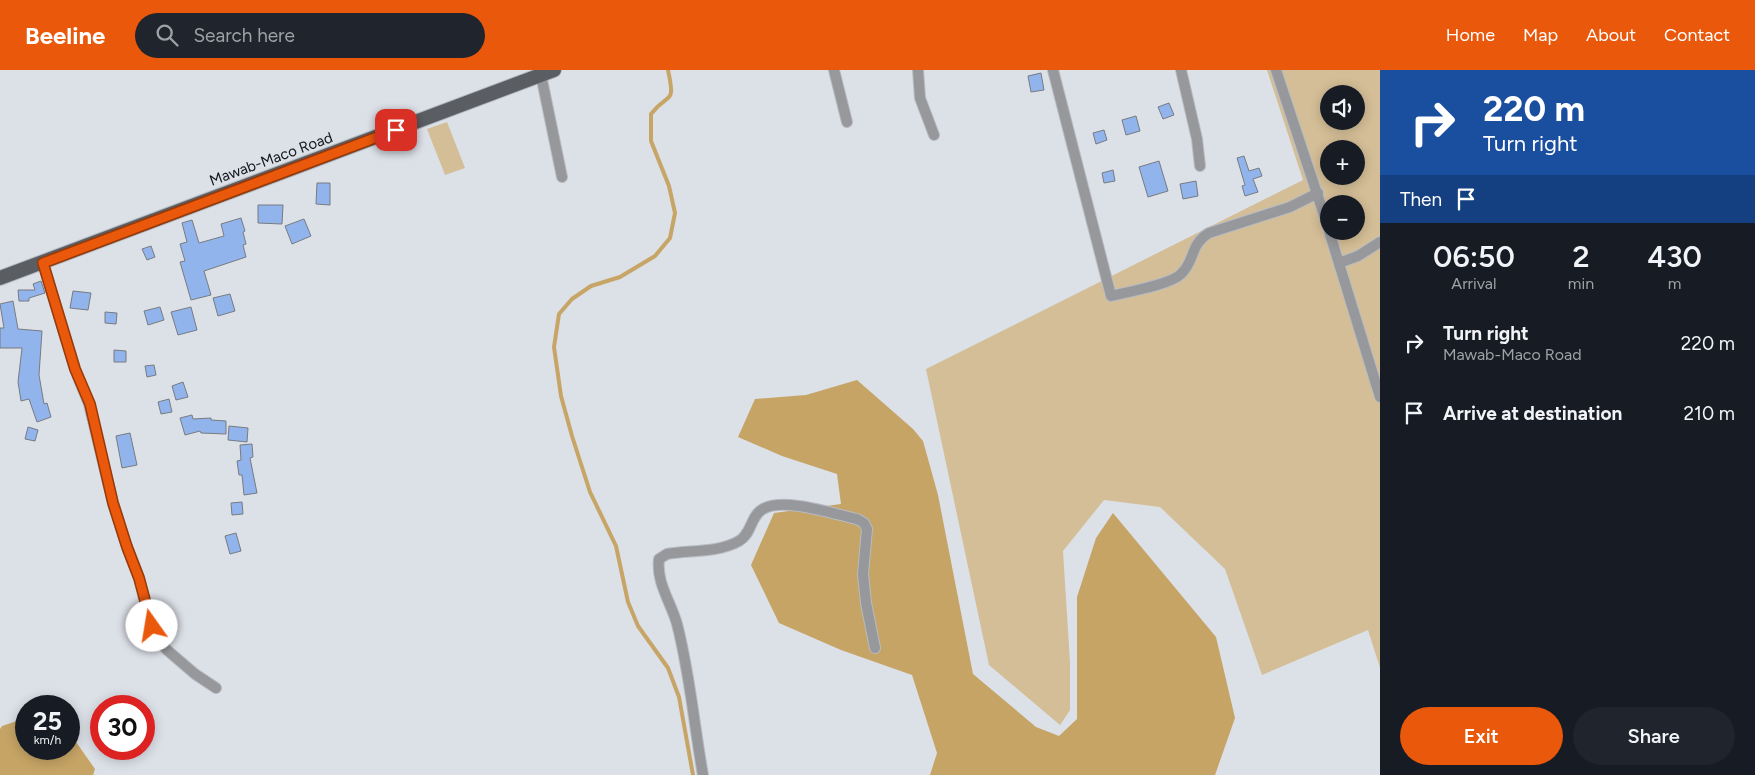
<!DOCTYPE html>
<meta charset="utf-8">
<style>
:root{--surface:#171b24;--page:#20242c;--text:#f1f3f6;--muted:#9ea1a6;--accent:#ea580c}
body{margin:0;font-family:Figtree,sans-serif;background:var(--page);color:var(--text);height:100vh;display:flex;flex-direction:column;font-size:19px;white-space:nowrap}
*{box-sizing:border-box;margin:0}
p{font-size:16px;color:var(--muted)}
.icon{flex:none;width:28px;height:28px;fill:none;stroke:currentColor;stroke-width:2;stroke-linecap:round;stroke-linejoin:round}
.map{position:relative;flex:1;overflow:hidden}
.side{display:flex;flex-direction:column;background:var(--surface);width:375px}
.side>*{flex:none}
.banner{background:#1a4fa0;color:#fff;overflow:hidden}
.controls{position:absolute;left:1320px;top:15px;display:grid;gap:10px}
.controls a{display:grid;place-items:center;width:45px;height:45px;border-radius:50%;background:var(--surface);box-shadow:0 2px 12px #0003;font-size:25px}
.speed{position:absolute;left:15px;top:625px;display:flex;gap:10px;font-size:25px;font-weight:700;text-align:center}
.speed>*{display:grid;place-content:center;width:65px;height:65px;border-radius:50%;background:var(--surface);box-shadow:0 2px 12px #0003;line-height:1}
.speed small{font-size:12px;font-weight:400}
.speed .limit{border:8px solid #d22;background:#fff;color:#111}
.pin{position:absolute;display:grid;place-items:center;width:42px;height:42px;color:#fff;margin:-21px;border-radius:10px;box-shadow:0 2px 8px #0006}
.me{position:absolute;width:55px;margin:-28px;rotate:347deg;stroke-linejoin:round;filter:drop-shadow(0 0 4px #0008)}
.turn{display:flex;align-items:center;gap:18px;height:105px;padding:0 20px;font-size:22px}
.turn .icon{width:65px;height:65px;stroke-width:2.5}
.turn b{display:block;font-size:35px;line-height:42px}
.then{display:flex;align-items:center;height:48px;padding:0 20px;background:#0003;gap:10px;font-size:19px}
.eta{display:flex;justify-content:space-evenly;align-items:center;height:85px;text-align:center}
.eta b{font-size:30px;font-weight:600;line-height:35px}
.button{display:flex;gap:10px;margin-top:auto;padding:10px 20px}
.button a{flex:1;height:58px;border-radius:30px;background:var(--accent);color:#fff;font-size:20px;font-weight:600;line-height:58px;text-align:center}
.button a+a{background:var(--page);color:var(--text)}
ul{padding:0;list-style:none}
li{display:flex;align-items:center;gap:15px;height:70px;padding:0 20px}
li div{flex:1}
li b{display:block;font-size:19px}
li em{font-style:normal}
header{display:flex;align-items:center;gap:30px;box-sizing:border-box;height:70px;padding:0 25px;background:var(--accent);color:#fff}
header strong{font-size:24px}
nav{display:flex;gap:28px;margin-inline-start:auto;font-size:18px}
.search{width:350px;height:45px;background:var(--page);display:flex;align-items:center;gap:12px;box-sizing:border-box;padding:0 18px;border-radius:28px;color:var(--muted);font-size:19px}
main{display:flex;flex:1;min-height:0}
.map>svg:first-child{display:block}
.green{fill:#d4be97;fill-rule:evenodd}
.forest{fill:#c6a466}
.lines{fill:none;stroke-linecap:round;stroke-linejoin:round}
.stream{stroke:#c7a567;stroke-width:4}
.building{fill:#92b4ec;stroke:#787b81}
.minor-casing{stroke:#b8bbc2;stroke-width:12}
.primary-casing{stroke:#b8bbc2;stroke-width:16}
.minor{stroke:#96989b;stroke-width:10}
.primary{stroke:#5a5d62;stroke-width:14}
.route-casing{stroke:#983908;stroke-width:12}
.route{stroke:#ea580c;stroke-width:9}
.labels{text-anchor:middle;stroke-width:4;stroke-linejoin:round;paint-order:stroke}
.street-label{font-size:15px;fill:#131517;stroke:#dce0e7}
</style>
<header>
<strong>Beeline</strong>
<div class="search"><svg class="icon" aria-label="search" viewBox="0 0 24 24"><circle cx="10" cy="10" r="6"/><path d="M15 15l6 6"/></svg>Search here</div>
<nav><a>Home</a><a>Map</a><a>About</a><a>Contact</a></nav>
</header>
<main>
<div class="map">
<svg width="1380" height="705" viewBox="0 0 1380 705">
<rect width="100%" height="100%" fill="#dce0e7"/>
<!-- green -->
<path class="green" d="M 1267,0 L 1380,0 L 1380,598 L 1368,560 L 1262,605 L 1225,499 L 1160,437 L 1104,430 L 1063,481 L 1070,592 L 1070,640 L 1060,655 L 989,595 L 926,299 L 1303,110 ZM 1329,24 L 1356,24 L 1356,51 L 1329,51 ZM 1329,79 L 1356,79 L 1356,106 L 1329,106 ZM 1329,134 L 1356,134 L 1356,161 L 1329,161 Z
M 447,52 L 465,98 L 445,105 L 427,59 Z"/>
<!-- forest -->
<path class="forest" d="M 857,310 L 913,359 L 923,371 L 938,425 L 973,604 L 1036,657 L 1059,666 L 1077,649 L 1077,527 L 1096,468 L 1113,443 L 1216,567 L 1235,648 L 1215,705 L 930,705 L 937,683 L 912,605 L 841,580 L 779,553 L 751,495 L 774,443 L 841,434 L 837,404 L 782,386 L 738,367 L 755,329 L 806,325 Z
M 26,648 L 26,679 L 69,679 L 69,662 L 95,699 L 93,705 L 0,705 L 0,659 L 2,656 Z"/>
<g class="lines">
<!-- stream -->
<path class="stream" d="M 668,0 C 676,37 668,21 651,44 L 651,71 L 669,116 L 675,143 L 670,168 L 655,186 L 620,207 L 591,216 L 572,229 L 559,244 L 554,277 L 561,326 L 572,366 L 590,422 L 616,476 L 628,532 L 638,556 L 668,598 L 679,627 L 693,705"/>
</g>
<!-- building -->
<path class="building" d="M 1041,3 L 1044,20 L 1031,22 L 1028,6 Z
M 1169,33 L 1174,45 L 1163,49 L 1158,37 Z
M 1136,46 L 1140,61 L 1126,65 L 1122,50 Z
M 1104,60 L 1107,70 L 1096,74 L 1093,63 Z
M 1244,86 L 1249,101 L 1259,98 L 1262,106 L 1253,109 L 1258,122 L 1245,126 L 1242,116 L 1245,115 L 1237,88 Z
M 1159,91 L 1168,121 L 1148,127 L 1139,97 Z
M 1113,100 L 1115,111 L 1104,113 L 1102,103 Z
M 1196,111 L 1198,126 L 1183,129 L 1180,114 Z
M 317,113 L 330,113 L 330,135 L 316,134 Z
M 258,135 L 283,135 L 282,154 L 258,153 Z
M 241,148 L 245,161 L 243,162 L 246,174 L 243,175 L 246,187 L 204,201 L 211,225 L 191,230 L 180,192 L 185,191 L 180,174 L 187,172 L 182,153 L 192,150 L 199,173 L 224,166 L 221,154 Z
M 304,149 L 311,166 L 292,174 L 285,156 Z
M 151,176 L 155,187 L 147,190 L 142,179 Z
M 41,211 L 45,223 L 29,228 L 29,231 L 19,231 L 18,220 L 35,220 L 33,214 Z
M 73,221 L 91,223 L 88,240 L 70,238 Z
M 230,224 L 235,241 L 218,246 L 213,228 Z
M 13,231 L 18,259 L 42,261 L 39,305 L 44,334 L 47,333 L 51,347 L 37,352 L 29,329 L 21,331 L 18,312 L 22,278 L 0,278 L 0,258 L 4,258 L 0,234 Z
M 160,237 L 164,250 L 148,255 L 144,241 Z
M 191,237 L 197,260 L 178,265 L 171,242 Z
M 105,242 L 117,243 L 116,254 L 105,253 Z
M 114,280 L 126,281 L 126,292 L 114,292 Z
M 154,295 L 156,305 L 147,307 L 145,296 Z
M 183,312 L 188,327 L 176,330 L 172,316 Z
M 169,329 L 172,342 L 161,344 L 158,332 Z
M 192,345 L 193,349 L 211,348 L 211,350 L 226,351 L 226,364 L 201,363 L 200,361 L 185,365 L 180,348 Z
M 229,356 L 248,358 L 247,372 L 228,370 Z
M 28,357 L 38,360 L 35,371 L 25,369 Z
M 130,363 L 137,395 L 122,398 L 116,366 Z
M 252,374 L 253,387 L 250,388 L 257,423 L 244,425 L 242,405 L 239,405 L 237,391 L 241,390 L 240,375 Z
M 242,432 L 243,444 L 232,445 L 231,433 Z
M 236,463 L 241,481 L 230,484 L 225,466 Z"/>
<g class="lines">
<!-- minor casing -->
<g class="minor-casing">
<path id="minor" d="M 834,0 L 847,52
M 918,0 L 920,28 L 934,65
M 1053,0 L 1111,226 C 1127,222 1170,215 1181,204 C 1196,190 1189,175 1209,163 L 1290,137 L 1318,123
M 1181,0 L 1197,69 L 1200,96
M 1276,0 L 1329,160
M 541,5 L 562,107
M 1329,161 L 1380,327
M 43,193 L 75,299 L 89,334 L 113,433 L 127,477 L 139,508 L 151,556 L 158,569 L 167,580 L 195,604 L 216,618
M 1339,193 L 1358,186 L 1380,172
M 703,705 C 694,655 690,604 677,554 C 671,532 656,513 659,489 L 667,484 C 690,480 718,483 739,471 C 752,464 750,446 763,439 C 783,427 834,444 857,449 L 864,453 L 867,459 L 863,504 L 866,533 L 875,578"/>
</g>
<!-- primary casing -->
<g class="primary-casing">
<path id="primary" d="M 0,208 L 554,0"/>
</g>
<!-- minor -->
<use href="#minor" class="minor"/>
<!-- primary -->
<use href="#primary" class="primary"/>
</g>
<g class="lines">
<!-- route casing -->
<g class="route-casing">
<path id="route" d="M 152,556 L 139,508 L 127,477 L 113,433 L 90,334 L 75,299 L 43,193 L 396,60"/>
</g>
<!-- route -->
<use href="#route" class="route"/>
</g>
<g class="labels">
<!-- street labels -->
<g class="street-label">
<text transform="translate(271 89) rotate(-20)" y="5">Mawab-Maco Road</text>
</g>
</g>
</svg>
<div class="controls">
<a><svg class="icon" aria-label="sound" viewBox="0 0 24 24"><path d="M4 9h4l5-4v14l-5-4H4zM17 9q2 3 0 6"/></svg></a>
<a>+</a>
<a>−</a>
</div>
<div class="speed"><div>25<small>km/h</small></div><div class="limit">30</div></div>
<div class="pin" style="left:396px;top:60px;background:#d93025"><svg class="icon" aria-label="arrive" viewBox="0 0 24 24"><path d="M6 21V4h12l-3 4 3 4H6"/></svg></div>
<svg class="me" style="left:152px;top:556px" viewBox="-20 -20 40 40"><circle r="19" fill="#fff"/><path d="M0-13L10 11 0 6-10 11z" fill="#ea580c"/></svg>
</div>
<section class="side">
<div class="banner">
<div class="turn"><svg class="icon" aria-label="right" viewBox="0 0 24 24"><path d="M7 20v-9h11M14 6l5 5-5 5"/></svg><div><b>220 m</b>Turn right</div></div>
<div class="then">Then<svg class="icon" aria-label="arrive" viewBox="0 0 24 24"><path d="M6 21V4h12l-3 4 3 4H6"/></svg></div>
</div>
<div class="eta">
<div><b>06:50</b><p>Arrival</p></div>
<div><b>2</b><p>min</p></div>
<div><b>430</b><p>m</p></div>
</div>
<ul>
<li><svg class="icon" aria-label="right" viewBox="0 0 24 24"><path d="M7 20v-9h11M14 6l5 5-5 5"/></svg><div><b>Turn right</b><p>Mawab-Maco Road</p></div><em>220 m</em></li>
<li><svg class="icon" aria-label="arrive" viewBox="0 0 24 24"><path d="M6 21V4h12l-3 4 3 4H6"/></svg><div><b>Arrive at destination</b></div><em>210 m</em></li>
</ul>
<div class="button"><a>Exit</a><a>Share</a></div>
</section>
</main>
